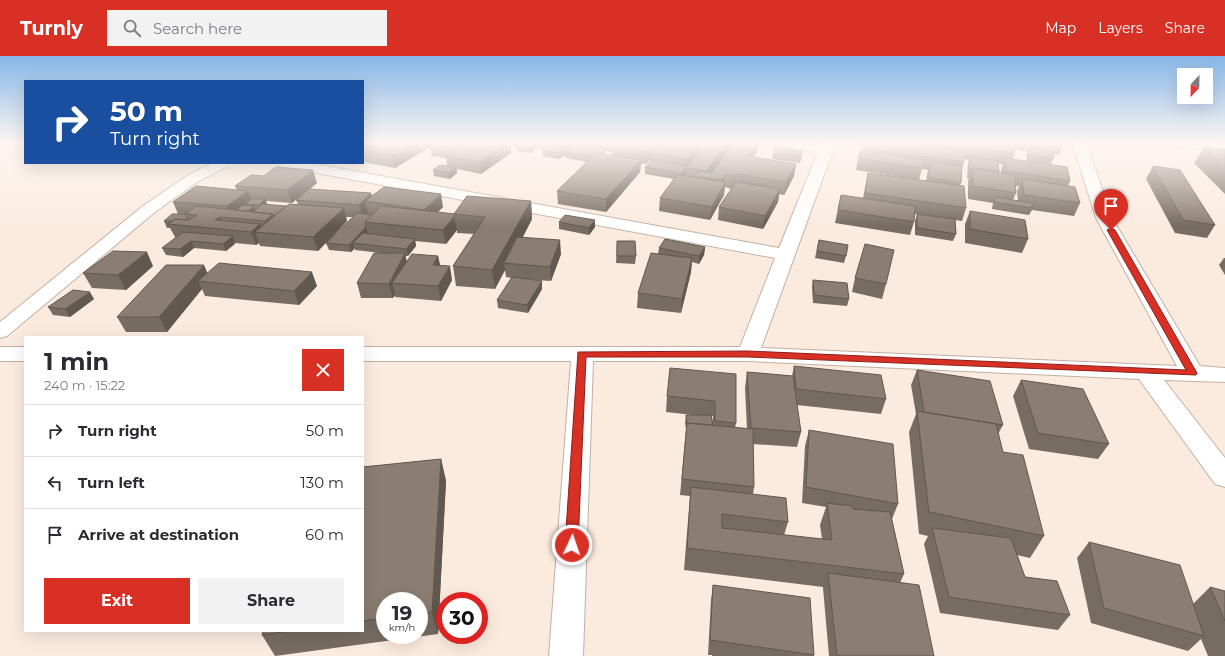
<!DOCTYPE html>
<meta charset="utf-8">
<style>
:root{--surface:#fff;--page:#f2f2f3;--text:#2b2b33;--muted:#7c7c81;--line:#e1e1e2;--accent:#d93025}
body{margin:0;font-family:Montserrat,sans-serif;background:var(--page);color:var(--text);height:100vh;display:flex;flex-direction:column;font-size:15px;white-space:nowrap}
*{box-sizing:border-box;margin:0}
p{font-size:13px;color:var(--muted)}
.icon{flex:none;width:22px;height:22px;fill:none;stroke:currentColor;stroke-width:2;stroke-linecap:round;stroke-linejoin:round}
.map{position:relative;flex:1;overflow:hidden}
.sheet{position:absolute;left:24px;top:280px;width:340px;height:296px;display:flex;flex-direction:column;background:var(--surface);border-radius:0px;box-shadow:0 4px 16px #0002}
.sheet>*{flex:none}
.top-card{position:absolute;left:24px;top:24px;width:340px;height:84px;border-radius:0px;box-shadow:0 4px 16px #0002;background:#1a4fa0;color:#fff;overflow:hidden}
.needle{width:26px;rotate:202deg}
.buttons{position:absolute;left:1177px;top:12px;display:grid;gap:8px}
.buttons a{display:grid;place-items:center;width:36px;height:36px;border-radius:0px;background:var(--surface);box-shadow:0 4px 16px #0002;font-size:20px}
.speed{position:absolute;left:376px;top:536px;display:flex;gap:8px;font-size:20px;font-weight:700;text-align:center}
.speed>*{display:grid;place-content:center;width:52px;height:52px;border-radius:50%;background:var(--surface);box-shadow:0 4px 16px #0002;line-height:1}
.speed small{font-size:10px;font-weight:400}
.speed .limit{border:6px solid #d22;background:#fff;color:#111}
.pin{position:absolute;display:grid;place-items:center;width:34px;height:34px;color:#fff;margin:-41px -17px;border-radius:50% 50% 50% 0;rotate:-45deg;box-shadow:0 0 4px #0007}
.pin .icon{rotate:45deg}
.me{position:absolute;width:44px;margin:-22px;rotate:3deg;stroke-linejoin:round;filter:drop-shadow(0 0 3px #0008)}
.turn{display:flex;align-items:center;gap:14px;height:84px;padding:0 20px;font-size:18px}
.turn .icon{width:52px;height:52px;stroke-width:2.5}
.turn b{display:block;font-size:28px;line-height:34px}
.round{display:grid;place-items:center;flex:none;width:42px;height:42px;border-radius:0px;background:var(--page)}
.summary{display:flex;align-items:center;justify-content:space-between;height:68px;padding:0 20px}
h1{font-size:24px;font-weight:700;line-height:30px}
.button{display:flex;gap:8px;margin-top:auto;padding:8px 20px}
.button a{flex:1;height:46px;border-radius:0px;background:var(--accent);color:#fff;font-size:16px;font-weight:700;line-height:46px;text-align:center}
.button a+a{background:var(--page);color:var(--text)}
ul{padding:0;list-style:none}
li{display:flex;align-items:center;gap:12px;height:52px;padding:0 20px;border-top:1px solid var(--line)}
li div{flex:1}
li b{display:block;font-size:15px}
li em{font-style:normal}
header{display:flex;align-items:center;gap:24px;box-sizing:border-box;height:56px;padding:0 20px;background:var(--accent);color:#fff}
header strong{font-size:19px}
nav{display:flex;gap:22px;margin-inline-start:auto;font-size:14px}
.search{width:280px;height:36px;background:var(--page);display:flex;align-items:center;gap:10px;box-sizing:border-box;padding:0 14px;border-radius:0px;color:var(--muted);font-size:15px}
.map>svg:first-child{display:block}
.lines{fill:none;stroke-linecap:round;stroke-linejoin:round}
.minor-casing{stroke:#bfb0a5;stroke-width:2}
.minor{fill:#fff;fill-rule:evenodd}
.wall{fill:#776c62;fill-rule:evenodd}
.shaded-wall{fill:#615850}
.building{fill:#8a7d72;stroke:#615850}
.route{fill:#d93025;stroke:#8d1f18}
</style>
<header>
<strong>Turnly</strong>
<div class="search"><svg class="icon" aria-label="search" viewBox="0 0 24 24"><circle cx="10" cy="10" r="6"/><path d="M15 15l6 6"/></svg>Search here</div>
<nav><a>Map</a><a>Layers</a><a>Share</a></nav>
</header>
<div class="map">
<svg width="1225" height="600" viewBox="0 0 1225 600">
<rect width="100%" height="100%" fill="#fbebdf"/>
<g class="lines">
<!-- minor casing -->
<g class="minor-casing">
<path id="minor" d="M 771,86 L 809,86 L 821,88 L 822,86 L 836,86 L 761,292 L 1177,310 L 1096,162 L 1072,86 L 1086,86 L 1112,162 L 1200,310 L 1225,312 L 1225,326 L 1164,324 L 1225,402 L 1225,431 L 1215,428 L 1139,323 L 748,305 L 593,305 L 583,600 L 549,600 L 571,305 L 363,305 L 363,291 L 740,291 L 775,202 L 285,111 L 280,110 L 278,107 L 309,107 L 779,192 L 818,96 L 777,90 L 772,89 Z
M 1167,86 L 1206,86 L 1225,89 L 1225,97 L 1173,90 L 1168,89 Z
M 212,107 L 230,107 L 228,110 L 197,126 L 155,156 L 7,280 L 0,282 L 0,266 L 143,150 L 187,120 Z
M 0,291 L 25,291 L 25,305 L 0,305 Z"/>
</g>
<!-- minor -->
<use href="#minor" class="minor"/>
</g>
<!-- wall -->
<path class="wall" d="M 363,86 L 573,86 L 574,88 L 566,95 L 583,89 L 583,86 L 732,86 L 732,90 L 757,96 L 753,101 L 796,108 L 794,120 L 784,139 L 779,138 L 778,146 L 763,173 L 718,164 L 719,151 L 731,133 L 725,131 L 724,139 L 710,164 L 659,155 L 660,142 L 674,123 L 645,118 L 645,111 L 651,106 L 651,103 L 646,108 L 641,108 L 640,116 L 606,156 L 558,148 L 557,135 L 587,106 L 565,102 L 565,99 L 559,103 L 543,100 L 542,94 L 543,93 L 536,92 L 531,97 L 517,95 L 516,90 L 514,92 L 510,91 L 511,97 L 481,118 L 457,113 L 457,117 L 450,123 L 434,120 L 433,114 L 447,110 L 446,102 L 432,100 L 430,91 L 395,112 L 363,106 L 363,92 L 364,92 L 363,92 ZM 605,95 L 612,96 L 612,99 L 605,98 Z
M 859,86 L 907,86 L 933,90 L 933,86 L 1064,86 L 1059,99 L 1053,98 L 1054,102 L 1051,108 L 1027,105 L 1026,99 L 1028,95 L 1014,93 L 1015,97 L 1013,103 L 1070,125 L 1068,130 L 1080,147 L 1074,160 L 1032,154 L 1029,159 L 992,153 L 993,147 L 968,143 L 968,125 L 969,123 L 967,122 L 968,107 L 969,104 L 964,103 L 964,106 L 961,115 L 961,127 L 960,129 L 966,152 L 962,165 L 955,164 L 956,178 L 953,185 L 915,179 L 915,165 L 917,158 L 914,158 L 914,166 L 910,179 L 835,167 L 841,139 L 863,142 L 868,117 L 901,121 L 856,114 L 858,102 L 862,95 L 863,91 L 858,90 ZM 998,108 L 1003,108 L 1001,114 L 1001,117 L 999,116 ZM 922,113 L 928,114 L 926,125 L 919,124 ZM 1016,130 L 1019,130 L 1017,136 L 1018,145 L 1013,144 L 1016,137 Z
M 1204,91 L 1225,93 L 1225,138 L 1194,107 Z
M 773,97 L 802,101 L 800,107 L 772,103 Z
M 1153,110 L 1215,169 L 1207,182 L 1175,177 L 1146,123 Z
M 264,120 L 317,127 L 310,133 L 371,137 L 372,141 L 443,151 L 438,156 L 455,158 L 531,145 L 532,163 L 523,181 L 561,198 L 551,225 L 523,223 L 542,233 L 528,257 L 498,252 L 497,244 L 512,222 L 506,221 L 505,214 L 495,233 L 456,230 L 453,210 L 474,178 L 457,177 L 457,174 L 446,188 L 415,185 L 416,190 L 408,200 L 405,200 L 407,206 L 438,200 L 440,209 L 452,224 L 441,245 L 395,241 L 395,239 L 393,242 L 361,242 L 357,227 L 381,197 L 355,194 L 355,192 L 351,196 L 329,194 L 326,187 L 353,161 L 346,161 L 347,165 L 318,195 L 260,190 L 259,187 L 256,189 L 235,187 L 226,195 L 194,192 L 183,201 L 166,199 L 162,192 L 176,182 L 175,181 L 170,172 L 167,172 L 164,165 L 178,158 L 173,146 L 237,134 L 235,130 ZM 306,135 L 296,144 L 298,148 L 286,150 L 267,149 L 266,145 L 292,147 Z
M 970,155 L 1028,183 L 1022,197 L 965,187 L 965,168 Z
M 559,166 L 595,171 L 589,179 L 559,173 Z
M 819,184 L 846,200 L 844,207 L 815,202 Z
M 617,185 L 636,200 L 635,208 L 616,207 Z
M 705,191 L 704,199 L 699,208 L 692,206 L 691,216 L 681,257 L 637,252 L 638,237 L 658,198 L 659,192 Z
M 1224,202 L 1225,202 L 1225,219 L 1219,209 Z
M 153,210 L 126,234 L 92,232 L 83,217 Z
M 208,217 L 317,230 L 299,249 L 205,240 L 202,233 L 167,276 L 126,276 L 117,261 Z
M 855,222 L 886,228 L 882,243 L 852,236 Z
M 813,224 L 849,243 L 847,250 L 813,247 L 812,231 Z
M 94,243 L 70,261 L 53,259 L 48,251 Z
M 794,310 L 886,343 L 881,358 L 797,349 L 801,376 L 797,391 L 753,388 L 754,431 L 753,438 L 788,466 L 784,479 L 822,483 L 820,469 L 826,451 L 802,447 L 805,390 L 809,374 L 898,448 L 892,463 L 904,518 L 900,527 L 934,600 L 829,600 L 823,532 L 823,531 L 684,514 L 690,440 L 680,439 L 686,373 L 685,367 L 686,359 L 693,359 L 666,356 L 667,340 L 736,318 L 736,367 L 735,372 L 747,373 L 745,332 L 747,316 L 792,320 ZM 712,360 L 713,360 L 713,369 Z
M 917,314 L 1003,369 L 998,378 L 1003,396 L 1044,480 L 1030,502 L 1017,499 L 1025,521 L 1070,559 L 1058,574 L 940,557 L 924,488 L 928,480 L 919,478 L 909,376 L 916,358 L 911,329 Z
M 1021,324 L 1109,388 L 1098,403 L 1029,393 L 1013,340 Z
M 441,403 L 446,425 L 438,578 L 275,600 L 262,579 L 263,575 L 363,575 L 363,411 ZM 385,545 L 419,545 L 419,579 L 385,579 Z
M 1089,486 L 1193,548 L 1210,531 L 1225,535 L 1225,600 L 1208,600 L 1201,583 L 1188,595 L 1091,567 L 1077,502 Z
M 713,529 L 814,599 L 814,600 L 712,600 L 712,599 L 708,599 L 711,544 Z"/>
<!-- shaded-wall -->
<path class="shaded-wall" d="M 415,86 L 429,86 L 430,91 L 395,112 L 392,100 Z
M 463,86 L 477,86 L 456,102 L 454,92 Z
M 507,86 L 510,86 L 511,97 L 481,118 L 480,106 Z
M 514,86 L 516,86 L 516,90 L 514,92 Z
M 530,86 L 536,86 L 536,92 L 531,97 Z
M 564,86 L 573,86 L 574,88 L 565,96 L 565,99 L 559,103 L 559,97 L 564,93 Z
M 656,86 L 665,86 L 651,97 L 651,103 L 646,108 L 646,96 Z
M 701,86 L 704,86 L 703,94 L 686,112 L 685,118 L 680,124 L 681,118 L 686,111 L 687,103 Z
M 728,86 L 732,86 L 732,91 L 709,122 L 705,121 L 706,115 Z
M 757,86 L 758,86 L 757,96 L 746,112 L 748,100 Z
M 605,93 L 605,99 L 595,101 Z
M 641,104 L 640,116 L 606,156 L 606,143 Z
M 796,108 L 794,120 L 784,139 L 786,126 Z
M 456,111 L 457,117 L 450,123 L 449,116 Z
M 313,114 L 317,127 L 292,147 L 287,134 Z
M 736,118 L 734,130 L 733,130 L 734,120 Z
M 725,119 L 723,130 L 725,126 L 724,139 L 710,164 L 712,151 L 719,137 L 721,124 Z
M 780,133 L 778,146 L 763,173 L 765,160 Z
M 248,135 L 253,148 L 245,148 L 247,152 L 232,162 L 227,150 Z
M 371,137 L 373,147 L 365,145 L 368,156 L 363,162 L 359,149 Z
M 441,138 L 443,151 L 426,167 L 424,154 Z
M 265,143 L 268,150 L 262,155 L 259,149 Z
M 531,145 L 532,163 L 508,208 L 504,207 L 505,214 L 495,233 L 492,214 Z
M 254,150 L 257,157 L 245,157 Z
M 344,152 L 347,165 L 318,195 L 313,181 Z
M 273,158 L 278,171 L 269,177 L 265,165 Z
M 220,161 L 225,173 L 215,164 Z
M 454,161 L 457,174 L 446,188 L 443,174 Z
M 595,164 L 595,171 L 589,179 L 589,172 Z
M 260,168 L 263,177 L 255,176 L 259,187 L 256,189 L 251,176 Z
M 366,171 L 368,178 L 353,187 L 355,192 L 351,196 L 349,189 Z
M 233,180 L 235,188 L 226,195 L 223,188 Z
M 415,183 L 416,190 L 408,200 L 406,193 Z
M 560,184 L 561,198 L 551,225 L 550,211 Z
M 191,185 L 194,192 L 183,201 L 180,193 Z
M 705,191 L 704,199 L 699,208 L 699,200 Z
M 147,196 L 153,210 L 126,234 L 118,219 Z
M 405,197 L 408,211 L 392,227 L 395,239 L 393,242 L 389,228 Z
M 438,200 L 441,214 L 433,209 Z
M 692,202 L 691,216 L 681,257 L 682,243 Z
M 204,209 L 210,223 L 198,225 L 202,233 L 167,276 L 159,261 Z
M 450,210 L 452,224 L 441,245 L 438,230 Z
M 312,216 L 317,230 L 299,249 L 294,235 Z
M 542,225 L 542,233 L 528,257 L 527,249 Z
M 90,236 L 94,243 L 70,261 L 65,253 Z
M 441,403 L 446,425 L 438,578 L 432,556 Z"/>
<!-- building -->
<path class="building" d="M 374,86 L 415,86 L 392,100 L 363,94 L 363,92 Z
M 432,86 L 463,86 L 454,92 L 430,88 Z
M 466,86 L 507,86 L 480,106 L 446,100 Z
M 617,86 L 656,86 L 646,96 L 612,90 Z
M 661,86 L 701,86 L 687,103 L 651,97 Z
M 707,86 L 728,86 L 706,115 L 686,112 Z
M 735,86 L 757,86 L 748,100 L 796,108 L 786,126 L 736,118 L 734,120 L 725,119 L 721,124 L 694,120 L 698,115 L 712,117 Z
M 864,86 L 907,86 L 963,94 L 964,106 L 863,93 Z
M 937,86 L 1013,86 L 1015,97 L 937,88 Z
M 549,88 L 566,91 L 559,97 L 542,94 Z
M 575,88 L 605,93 L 600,98 L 596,97 L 593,101 L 565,96 Z
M 775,91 L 803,95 L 801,101 L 773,97 Z
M 1204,91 L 1225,93 L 1225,111 Z
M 1029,92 L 1053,96 L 1054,102 L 1030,99 Z
M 861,94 L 924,104 L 922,112 L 858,102 Z
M 596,97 L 641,104 L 606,143 L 557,135 Z
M 971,101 L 998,105 L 999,116 L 973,112 L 971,116 L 969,116 Z
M 1005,102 L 1067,111 L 1070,125 L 1006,115 Z
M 652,104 L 687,110 L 681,118 L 645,111 Z
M 931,105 L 962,110 L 961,127 L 928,121 Z
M 440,109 L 456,111 L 449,116 L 433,114 Z
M 1153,110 L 1180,114 L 1215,169 L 1183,164 Z
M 276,111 L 313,114 L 287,134 L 235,130 L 251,119 L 264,120 Z
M 973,112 L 1015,119 L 1016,137 L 972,130 Z
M 868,117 L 964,130 L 966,152 L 865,137 Z
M 677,119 L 725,126 L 712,151 L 660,142 Z
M 1022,123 L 1075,131 L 1080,147 L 1024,139 Z
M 735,124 L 764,129 L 763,130 L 736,126 L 734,130 L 732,129 Z
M 736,126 L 780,133 L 765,160 L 719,151 Z
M 196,130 L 248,135 L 227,150 L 173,146 Z
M 384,131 L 441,138 L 424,154 L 365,145 Z
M 309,133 L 371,137 L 359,149 L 296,144 Z
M 841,139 L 915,150 L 914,166 L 838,154 Z
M 467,140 L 531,145 L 492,214 L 453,210 L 485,161 L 454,158 Z
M 995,141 L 1032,147 L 1032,152 L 995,146 Z
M 251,143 L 265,143 L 259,149 L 245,148 Z
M 262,148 L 286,150 L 274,160 L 273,158 L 253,156 Z
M 289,148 L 344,152 L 313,181 L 255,176 Z
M 243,149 L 254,150 L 248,155 L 236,154 Z
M 196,150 L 273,158 L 265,165 L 220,161 L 215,164 L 260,168 L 251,176 L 168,168 L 175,163 L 189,164 L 197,159 L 185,158 Z
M 381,150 L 455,158 L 454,158 L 454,161 L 443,174 L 365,166 Z
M 970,155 L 1025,164 L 1028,183 L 970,173 Z
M 357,157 L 372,159 L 365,166 L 366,171 L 349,189 L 326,187 Z
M 172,158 L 185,158 L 187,163 L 185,164 L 175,163 L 173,165 L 164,165 Z
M 917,158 L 955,163 L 956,178 L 917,172 Z
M 565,159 L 595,164 L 589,172 L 559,166 Z
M 183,176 L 233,180 L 223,188 L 191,185 L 180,193 L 162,192 Z
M 363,177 L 415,183 L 406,193 L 353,187 Z
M 517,181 L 560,184 L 550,211 L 504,207 Z
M 665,183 L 705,191 L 699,200 L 659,192 Z
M 819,184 L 848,189 L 846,200 L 817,195 Z
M 617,185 L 635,185 L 636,200 L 617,200 Z
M 865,188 L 894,194 L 886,228 L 855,222 Z
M 113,195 L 147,196 L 118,219 L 83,217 Z
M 374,197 L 405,197 L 389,228 L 357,227 Z
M 651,197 L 692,202 L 682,243 L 638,237 Z
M 412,198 L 438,200 L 433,209 L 450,210 L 438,230 L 392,227 Z
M 219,207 L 312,216 L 294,235 L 198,225 Z
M 166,209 L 204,209 L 159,261 L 117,261 Z
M 512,221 L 542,225 L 527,249 L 497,244 Z
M 813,224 L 847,227 L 849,243 L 814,239 Z
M 73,234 L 90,236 L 65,253 L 48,251 Z
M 794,310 L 881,319 L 886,343 L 796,333 Z
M 670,312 L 736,318 L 736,367 L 715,365 L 715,345 L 667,340 Z
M 917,314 L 990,325 L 1003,369 L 924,356 Z
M 747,316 L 793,320 L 801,376 L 751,372 Z
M 1021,324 L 1083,333 L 1109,388 L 1038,377 Z
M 917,355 L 996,368 L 1003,396 L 1023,399 L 1044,480 L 929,456 Z
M 686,359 L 711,359 L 713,369 L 687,367 Z
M 687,367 L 753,373 L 754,431 L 682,423 Z
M 809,374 L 893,388 L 898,448 L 806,431 Z
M 441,403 L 432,556 L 419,558 L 419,545 L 385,545 L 385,562 L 363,565 L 363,411 Z
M 691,431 L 786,442 L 788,466 L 722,458 L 722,472 L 832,484 L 827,447 L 852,450 L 853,453 L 890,456 L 904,518 L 687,492 Z
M 932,472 L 1011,482 L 1025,521 L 1057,525 L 1070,559 L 949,541 Z
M 1089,486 L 1180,509 L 1204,580 L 1104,552 Z
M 828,517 L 919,529 L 934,600 L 841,600 L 837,599 Z
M 713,529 L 810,542 L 814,599 L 710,584 Z
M 1210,531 L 1225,535 L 1225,565 Z
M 263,575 L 291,575 L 262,579 Z"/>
<!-- sky -->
<linearGradient id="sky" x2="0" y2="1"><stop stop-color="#87b6e8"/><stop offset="0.51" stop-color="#fdf6f1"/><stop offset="1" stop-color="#fdf6f1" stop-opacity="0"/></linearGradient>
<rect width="1225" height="170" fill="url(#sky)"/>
<!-- route -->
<path class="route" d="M 1111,172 L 1115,174 L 1197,317 L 1196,319 L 748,301 L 586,301 L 578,489 L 576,492 L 572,494 L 567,492 L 565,489 L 578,296 L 748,295 L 1186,314 L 1107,174 Z"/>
</svg>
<div class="buttons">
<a><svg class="needle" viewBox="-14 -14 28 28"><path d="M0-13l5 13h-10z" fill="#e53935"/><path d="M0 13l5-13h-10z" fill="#7c7c81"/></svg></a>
</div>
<div class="speed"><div>19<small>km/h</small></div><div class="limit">30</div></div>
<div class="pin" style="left:1111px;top:174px;background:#d93025"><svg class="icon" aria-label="arrive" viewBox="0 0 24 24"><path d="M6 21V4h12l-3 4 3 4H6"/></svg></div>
<svg class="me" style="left:572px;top:489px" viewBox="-20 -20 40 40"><circle r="17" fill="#d93025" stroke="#fff" stroke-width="3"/><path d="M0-11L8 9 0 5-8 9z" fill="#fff"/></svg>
<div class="top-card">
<div class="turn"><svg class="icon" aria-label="right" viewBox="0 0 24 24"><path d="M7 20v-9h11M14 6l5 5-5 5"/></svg><div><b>50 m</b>Turn right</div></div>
</div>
<section class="sheet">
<div class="summary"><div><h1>1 min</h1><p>240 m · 15:22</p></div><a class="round" style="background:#d93025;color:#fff"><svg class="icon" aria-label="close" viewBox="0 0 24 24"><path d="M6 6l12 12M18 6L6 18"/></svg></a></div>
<ul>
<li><svg class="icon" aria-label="right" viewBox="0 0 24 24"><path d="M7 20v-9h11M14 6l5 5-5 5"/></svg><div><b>Turn right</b></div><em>50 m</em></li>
<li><svg class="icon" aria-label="left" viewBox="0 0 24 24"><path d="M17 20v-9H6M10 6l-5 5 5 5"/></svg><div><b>Turn left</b></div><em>130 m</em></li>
<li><svg class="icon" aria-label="arrive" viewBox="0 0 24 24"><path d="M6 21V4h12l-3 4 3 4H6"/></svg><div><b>Arrive at destination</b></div><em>60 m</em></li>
</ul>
<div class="button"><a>Exit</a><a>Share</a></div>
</section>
</div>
